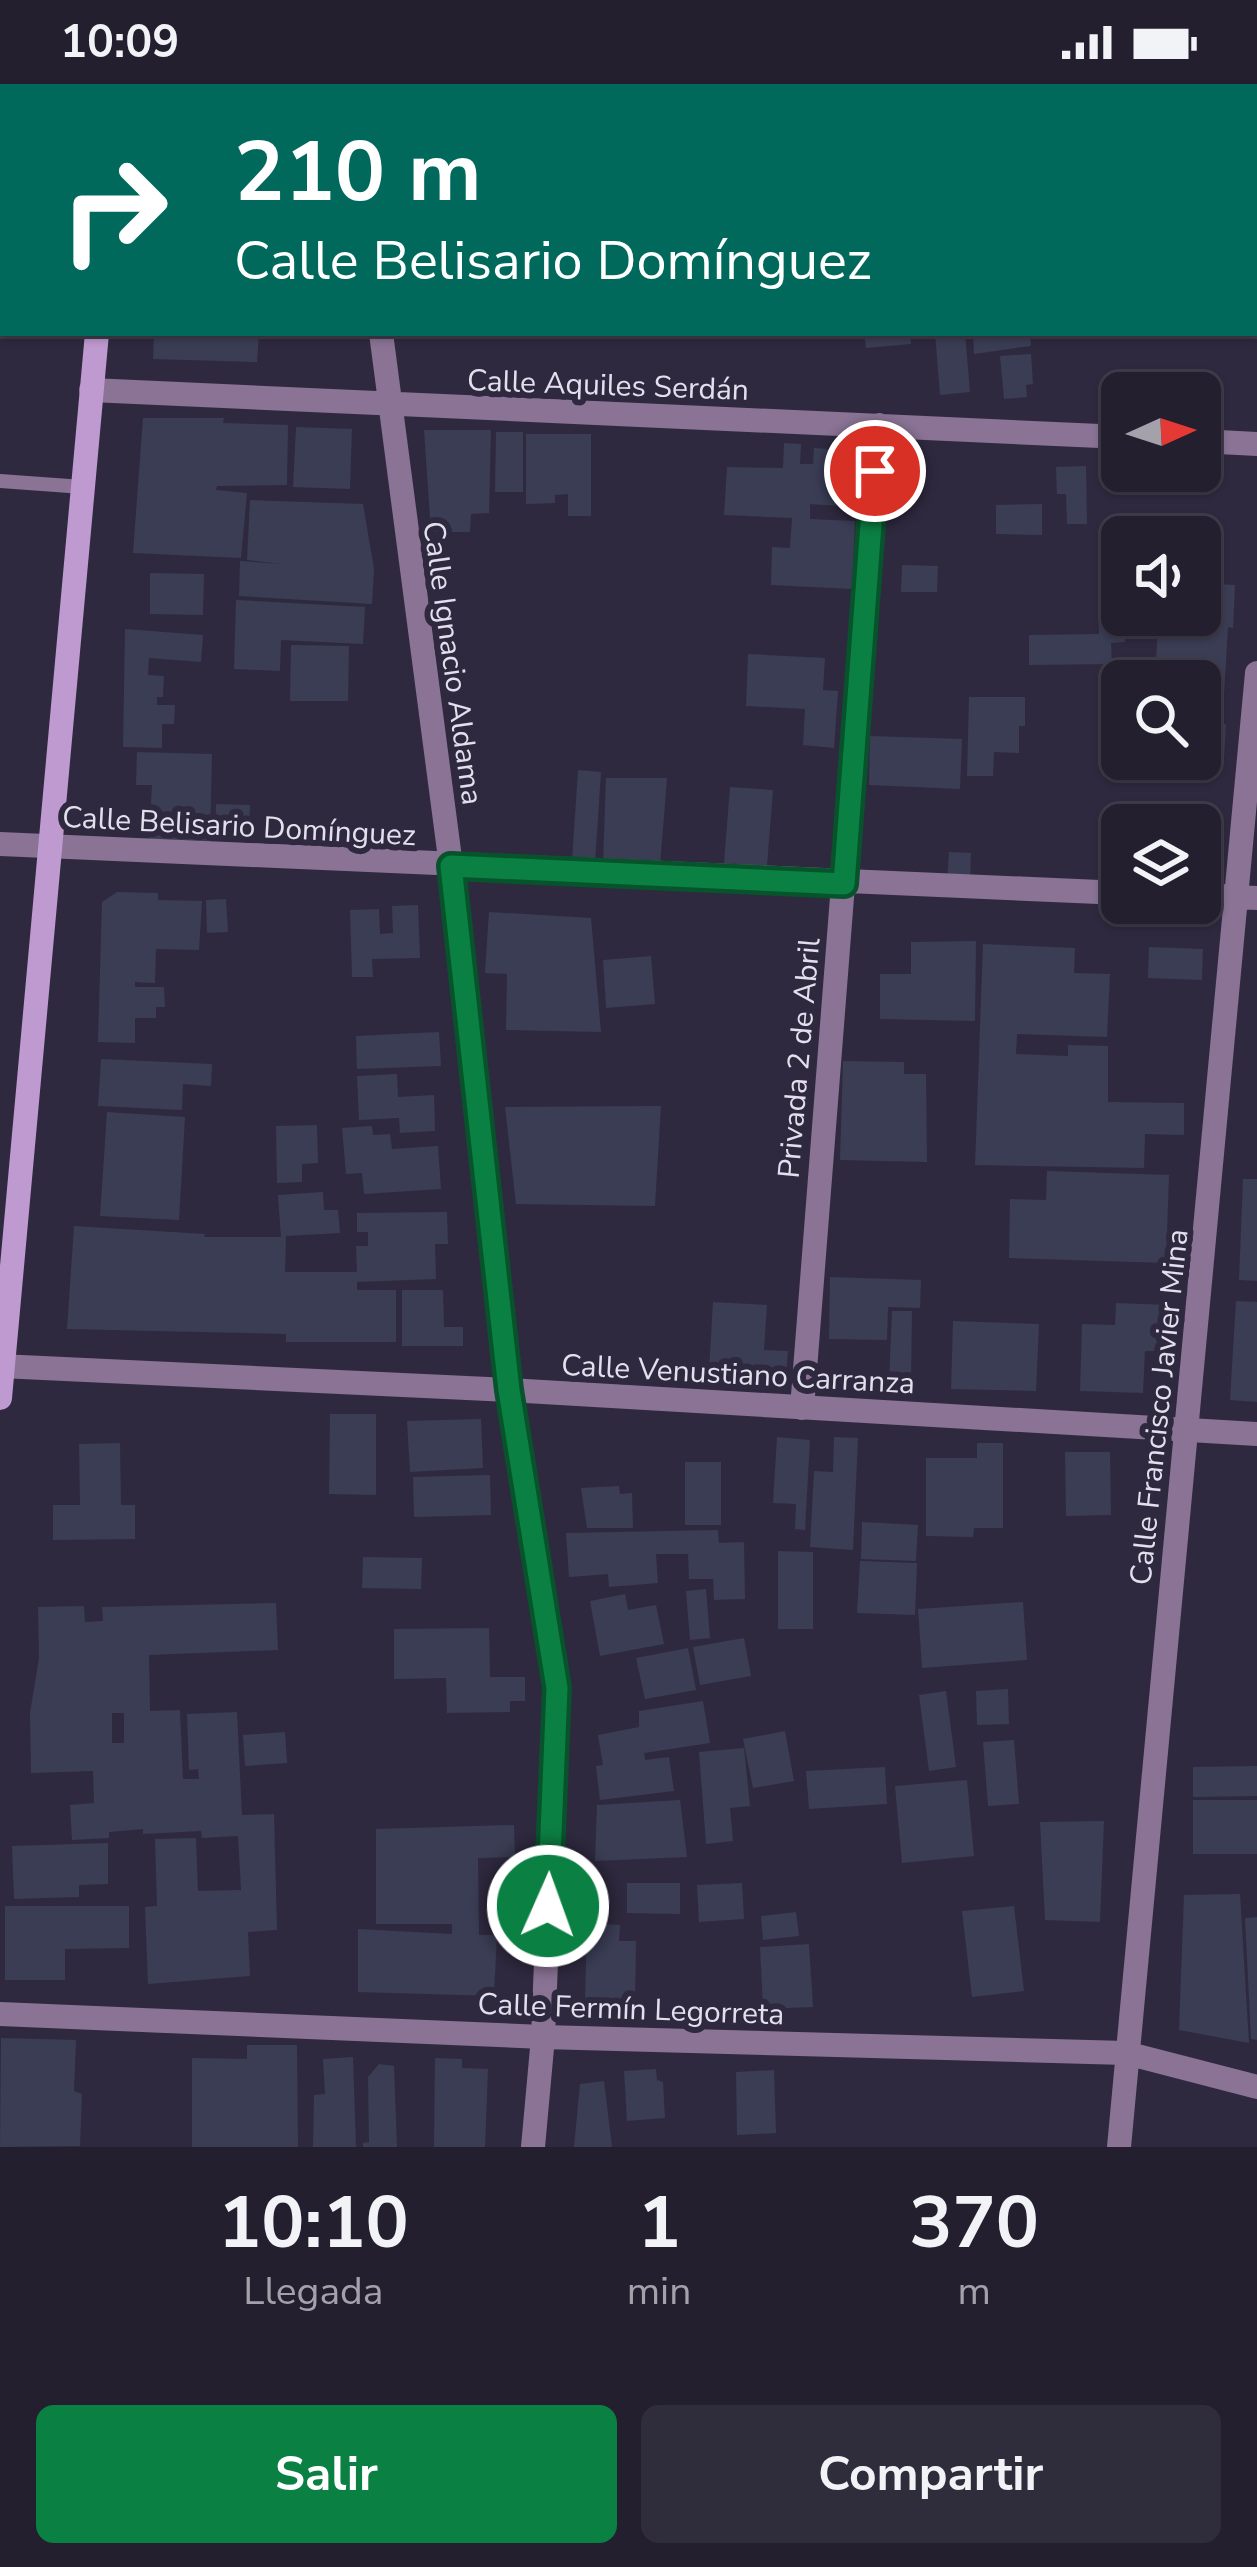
<!DOCTYPE html>
<html lang="es">
<meta charset="utf-8">
<style>
:root{--surface:#231f2f;--page:#2f2c3b;--text:#f1f3f6;--muted:#a3a2aa;--line:#403d4b;--accent:#0b8043}
body{margin:0;font-family:"Nunito Sans",sans-serif;background:var(--page);color:var(--text);height:100vh;display:flex;flex-direction:column;font-size:45px;white-space:nowrap}
*{box-sizing:border-box;margin:0}
p{font-size:39px;color:var(--muted)}
.icon{flex:none;width:66px;height:66px;fill:none;stroke:currentColor;stroke-width:2;stroke-linecap:round;stroke-linejoin:round}
.map{position:relative;height:2063px;overflow:hidden}
.panel{display:flex;flex-direction:column;background:var(--surface);flex:1}
.panel>*{flex:none}
.guide{position:absolute;left:0px;top:0px;width:1257px;height:252px;box-shadow:0 3px 9px #0004,0 0 0 3px var(--line);background:#00695c;color:#fff;overflow:hidden}
.needle{width:78px;rotate:87deg}
.buttons{position:absolute;left:1101px;top:288px;display:grid;gap:24px}
.buttons a{display:grid;place-items:center;width:120px;height:120px;border-radius:18px;background:var(--surface);box-shadow:0 3px 9px #0004,0 0 0 3px var(--line);font-size:60px}
.pin{position:absolute;display:grid;place-items:center;width:102px;height:102px;color:#fff;margin:-51px;border:6px solid #fff;border-radius:50%;box-shadow:0 3px 12px #0007}
.me{position:absolute;width:132px;margin:-66px;rotate:2deg;stroke-linejoin:round;filter:drop-shadow(0 0 9px #0008)}
.turn{display:flex;align-items:center;gap:42px;height:252px;padding:0 36px;font-size:54px}
.turn .icon{width:156px;height:156px;stroke-width:2.5}
.turn b{display:block;font-size:84px;line-height:102px}
.eta{display:flex;justify-content:space-evenly;align-items:center;height:204px;text-align:center}
.eta b{font-size:72px;font-weight:700;line-height:84px}
.cta{display:flex;gap:24px;margin-top:auto;padding:24px 36px}
.cta a{flex:1;height:138px;border-radius:18px;background:var(--accent);color:#fff;font-size:48px;font-weight:700;line-height:138px;text-align:center}
.cta a+a{background:var(--page);color:var(--text)}
.status{display:flex;justify-content:space-between;align-items:center;height:84px;padding:0 60px;background:var(--surface);direction:ltr}
.status svg{height:33px;fill:currentColor}
.map>svg:first-child{display:block}
.building{fill:#3a3d54;fill-rule:evenodd}
.lines{fill:none;stroke-linecap:round;stroke-linejoin:round}
.service{stroke:#8a7395;stroke-width:14}
.minor{stroke:#8a7395;stroke-width:24}
.tertiary{stroke:#8a7395;stroke-width:24}
.secondary{stroke:#bf9ad0;stroke-width:24}
.route-casing{stroke:#07532c;stroke-width:30}
.route{stroke:#0b8043;stroke-width:21}
.labels{text-anchor:middle;stroke-width:12;stroke-linejoin:round;paint-order:stroke}
.street-label{font-size:30px;fill:#e3e0ee;stroke:#2f293f}
</style>
<div class="status"><b>10:09</b><svg viewBox="0 0 49 12"><path d="M0 12V9h3v3zM5 12V6h3v6zM10 12V3h3v9zM15 12V0h3v12zM26 1h20v11H26zM47 4h2v5h-2z"/></svg></div>
<div class="map">
<svg width="1257" height="2063" viewBox="0 0 1257 2063">
<rect width="100%" height="100%" fill="#2f293f"/>
<!-- building -->
<path class="building" d="M 154,249 L 259,249 L 257,278 L 153,275 Z
M 864,249 L 910,249 L 911,260 L 866,264 Z
M 935,249 L 965,249 L 970,308 L 940,311 Z
M 973,249 L 1030,249 L 1031,262 L 974,270 Z
M 1194,249 L 1226,249 L 1226,252 L 1194,255 Z
M 1031,270 L 1033,300 L 1026,301 L 1027,313 L 1004,315 L 1000,272 Z
M 143,334 L 224,334 L 223,339 L 288,341 L 287,401 L 217,402 L 216,406 L 247,409 L 241,474 L 133,469 Z
M 296,343 L 352,345 L 350,405 L 293,403 Z
M 424,346 L 491,346 L 489,429 L 471,430 L 470,448 L 431,448 Z
M 496,348 L 523,348 L 523,408 L 495,408 Z
M 526,350 L 591,350 L 591,432 L 568,432 L 568,410 L 555,411 L 555,419 L 526,420 Z
M 784,359 L 801,360 L 800,380 L 813,380 L 814,364 L 844,366 L 842,393 L 859,394 L 857,423 L 810,420 L 810,435 L 855,437 L 852,505 L 771,501 L 772,463 L 790,464 L 792,434 L 724,431 L 727,383 L 783,384 Z
M 1086,382 L 1087,440 L 1067,440 L 1066,410 L 1057,410 L 1056,383 Z
M 250,416 L 363,420 L 374,485 L 372,520 L 239,512 L 240,477 L 283,480 L 247,476 Z
M 1042,420 L 1042,451 L 996,450 L 996,421 Z
M 902,481 L 938,482 L 937,508 L 901,508 Z
M 150,489 L 204,490 L 203,531 L 150,530 Z
M 1200,499 L 1235,501 L 1233,544 L 1228,543 L 1223,629 L 1200,628 L 1200,597 L 1155,597 L 1158,540 L 1146,539 L 1147,531 L 1200,531 Z
M 1098,509 L 1122,509 L 1125,558 L 1111,559 L 1112,580 L 1029,581 L 1029,551 L 1099,550 Z
M 236,516 L 365,523 L 363,560 L 281,556 L 280,587 L 234,585 Z
M 125,545 L 203,551 L 201,578 L 149,574 L 148,591 L 164,592 L 163,613 L 157,613 L 157,621 L 175,621 L 174,640 L 162,640 L 162,664 L 123,663 Z
M 291,561 L 349,562 L 348,617 L 290,617 Z
M 748,570 L 825,574 L 823,606 L 838,607 L 834,664 L 803,661 L 805,625 L 746,622 Z
M 969,613 L 1025,613 L 1025,642 L 1019,642 L 1019,669 L 994,668 L 993,692 L 967,692 Z
M 1200,638 L 1226,640 L 1224,675 L 1200,673 Z
M 870,652 L 962,655 L 960,705 L 869,701 Z
M 137,668 L 212,670 L 210,757 L 149,755 L 152,701 L 136,701 Z
M 578,686 L 601,688 L 595,779 L 572,777 Z
M 606,694 L 667,694 L 660,782 L 603,780 Z
M 730,703 L 773,706 L 767,782 L 724,779 Z
M 216,720 L 250,721 L 249,756 L 215,756 Z
M 949,768 L 971,769 L 970,799 L 947,798 Z
M 117,808 L 158,809 L 158,816 L 202,817 L 199,866 L 156,865 L 155,899 L 135,898 L 135,903 L 164,903 L 165,923 L 156,923 L 156,934 L 135,934 L 135,959 L 98,958 L 102,818 Z
M 226,815 L 228,848 L 207,849 L 206,816 Z
M 418,821 L 420,874 L 372,875 L 373,893 L 352,893 L 350,826 L 379,825 L 380,850 L 393,849 L 392,822 Z
M 489,828 L 591,834 L 601,948 L 506,946 L 507,890 L 485,889 Z
M 976,857 L 975,937 L 880,935 L 880,890 L 911,890 L 911,858 Z
M 983,860 L 1075,864 L 1074,889 L 1110,890 L 1107,953 L 1017,950 L 1016,970 L 1068,972 L 1068,961 L 1108,962 L 1108,1018 L 1184,1019 L 1184,1051 L 1145,1050 L 1144,1084 L 975,1081 Z
M 1149,863 L 1203,865 L 1202,896 L 1148,894 Z
M 651,872 L 655,920 L 606,924 L 603,876 Z
M 439,948 L 441,982 L 357,985 L 356,952 Z
M 101,975 L 212,980 L 211,1002 L 183,1000 L 182,1026 L 98,1022 Z
M 843,977 L 904,978 L 904,990 L 926,990 L 927,1078 L 840,1076 Z
M 397,990 L 398,1013 L 434,1011 L 435,1047 L 400,1049 L 399,1034 L 359,1036 L 357,992 Z
M 661,1022 L 655,1122 L 516,1120 L 505,1023 Z
M 107,1028 L 185,1033 L 179,1136 L 100,1132 Z
M 317,1041 L 318,1079 L 302,1080 L 302,1098 L 277,1099 L 276,1042 Z
M 372,1042 L 373,1051 L 390,1050 L 392,1065 L 438,1062 L 441,1105 L 364,1110 L 362,1089 L 346,1090 L 342,1044 Z
M 1047,1087 L 1169,1091 L 1166,1179 L 1009,1174 L 1010,1115 L 1046,1116 Z
M 1243,1095 L 1257,1095 L 1257,1197 L 1239,1196 Z
M 323,1108 L 324,1126 L 338,1126 L 340,1149 L 286,1152 L 285,1188 L 357,1188 L 356,1162 L 368,1162 L 368,1148 L 357,1148 L 357,1129 L 447,1128 L 448,1160 L 435,1160 L 436,1195 L 357,1198 L 357,1206 L 396,1206 L 396,1258 L 286,1258 L 286,1250 L 67,1245 L 74,1142 L 205,1150 L 204,1153 L 281,1153 L 278,1111 Z
M 830,1193 L 921,1196 L 920,1224 L 888,1223 L 887,1256 L 829,1255 Z
M 402,1206 L 443,1206 L 444,1243 L 463,1243 L 463,1262 L 402,1262 Z
M 1236,1217 L 1257,1218 L 1257,1318 L 1230,1316 Z
M 713,1218 L 767,1221 L 764,1266 L 788,1267 L 786,1292 L 709,1287 Z
M 1116,1219 L 1168,1221 L 1166,1267 L 1145,1267 L 1143,1309 L 1080,1307 L 1082,1240 L 1115,1241 Z
M 892,1227 L 912,1227 L 911,1299 L 889,1299 Z
M 953,1237 L 1039,1240 L 1036,1307 L 951,1305 Z
M 330,1330 L 376,1330 L 376,1411 L 329,1410 Z
M 481,1335 L 483,1384 L 410,1388 L 407,1337 Z
M 777,1353 L 810,1356 L 805,1446 L 795,1445 L 796,1420 L 773,1419 Z
M 834,1353 L 858,1354 L 853,1466 L 810,1463 L 814,1387 L 833,1388 Z
M 120,1359 L 121,1421 L 135,1421 L 135,1455 L 53,1456 L 53,1421 L 80,1421 L 79,1360 Z
M 977,1359 L 1003,1359 L 1003,1444 L 974,1444 L 973,1453 L 926,1452 L 926,1374 L 977,1374 Z
M 1065,1368 L 1110,1368 L 1111,1431 L 1066,1432 Z
M 685,1378 L 721,1378 L 721,1441 L 685,1441 Z
M 490,1391 L 491,1431 L 414,1433 L 413,1393 Z
M 619,1402 L 620,1410 L 632,1409 L 633,1444 L 587,1444 L 581,1404 Z
M 862,1438 L 918,1441 L 916,1477 L 861,1475 Z
M 718,1446 L 719,1459 L 744,1458 L 745,1515 L 714,1516 L 713,1495 L 689,1495 L 688,1470 L 656,1470 L 658,1499 L 609,1503 L 608,1490 L 569,1493 L 566,1449 Z
M 778,1467 L 813,1468 L 813,1545 L 778,1545 Z
M 363,1473 L 422,1474 L 421,1505 L 362,1504 Z
M 860,1477 L 917,1479 L 915,1531 L 857,1529 Z
M 706,1505 L 710,1554 L 690,1556 L 686,1507 Z
M 625,1510 L 628,1526 L 656,1521 L 664,1560 L 600,1572 L 590,1517 Z
M 1023,1518 L 1027,1576 L 922,1584 L 918,1525 Z
M 276,1519 L 278,1566 L 149,1571 L 150,1627 L 180,1626 L 183,1695 L 199,1695 L 198,1685 L 189,1686 L 187,1630 L 237,1628 L 242,1731 L 274,1730 L 277,1846 L 248,1848 L 250,1892 L 148,1900 L 145,1823 L 157,1822 L 155,1755 L 196,1754 L 198,1807 L 241,1806 L 238,1752 L 202,1754 L 201,1747 L 143,1750 L 143,1745 L 109,1748 L 109,1754 L 72,1756 L 70,1721 L 94,1719 L 93,1687 L 31,1689 L 30,1629 L 39,1574 L 38,1523 L 84,1522 L 85,1538 L 103,1537 L 102,1523 ZM 112,1629 L 124,1629 L 124,1659 L 112,1659 Z
M 489,1544 L 490,1593 L 525,1593 L 525,1617 L 510,1617 L 510,1628 L 447,1629 L 446,1594 L 394,1595 L 394,1545 Z
M 744,1554 L 751,1592 L 700,1601 L 693,1563 Z
M 688,1564 L 696,1606 L 645,1615 L 636,1574 Z
M 1008,1605 L 1009,1640 L 977,1641 L 976,1607 Z
M 946,1607 L 956,1683 L 929,1687 L 919,1611 Z
M 703,1617 L 710,1659 L 644,1669 L 645,1676 L 669,1673 L 674,1707 L 600,1716 L 596,1682 L 603,1681 L 598,1651 L 639,1643 L 639,1627 Z
M 785,1647 L 794,1697 L 753,1704 L 743,1655 Z
M 285,1648 L 287,1679 L 245,1682 L 243,1651 Z
M 1014,1656 L 1019,1720 L 988,1722 L 983,1658 Z
M 744,1664 L 750,1722 L 730,1724 L 733,1757 L 706,1760 L 699,1668 Z
M 1257,1682 L 1257,1712 L 1193,1713 L 1193,1683 Z
M 885,1683 L 887,1720 L 809,1725 L 806,1687 Z
M 967,1696 L 974,1772 L 902,1779 L 895,1702 Z
M 680,1716 L 687,1773 L 595,1777 L 597,1721 Z
M 1193,1716 L 1257,1716 L 1257,1770 L 1193,1770 Z
M 1104,1737 L 1100,1838 L 1045,1836 L 1040,1738 Z
M 514,1741 L 515,1773 L 478,1774 L 479,1851 L 497,1851 L 494,1912 L 358,1908 L 358,1845 L 452,1850 L 452,1840 L 376,1840 L 376,1745 Z
M 108,1759 L 108,1800 L 79,1801 L 79,1813 L 14,1815 L 12,1762 Z
M 627,1799 L 680,1799 L 680,1830 L 627,1829 Z
M 742,1799 L 744,1835 L 699,1838 L 697,1801 Z
M 1240,1810 L 1249,1959 L 1179,1946 L 1184,1811 Z
M 5,1822 L 129,1822 L 129,1864 L 65,1865 L 65,1896 L 5,1896 Z
M 1014,1822 L 1024,1907 L 972,1913 L 962,1827 Z
M 796,1828 L 799,1852 L 763,1856 L 761,1832 Z
M 1257,1833 L 1257,1956 L 1251,1955 L 1245,1834 Z
M 587,1839 L 620,1841 L 619,1857 L 636,1857 L 635,1917 L 585,1916 Z
M 809,1860 L 813,1923 L 763,1925 L 760,1863 Z
M 1,1954 L 76,1956 L 74,2007 L 82,2010 L 80,2062 L 0,2063 Z
M 247,1961 L 297,1961 L 298,2063 L 192,2063 L 192,1974 L 247,1975 Z
M 353,1973 L 356,2063 L 313,2063 L 314,2011 L 325,2010 L 323,1975 Z
M 435,1974 L 462,1975 L 462,1984 L 488,1985 L 485,2063 L 434,2063 Z
M 379,1980 L 394,1982 L 397,2063 L 363,2063 L 363,2059 L 369,2058 L 368,1993 Z
M 656,1985 L 657,1996 L 663,1998 L 665,2034 L 627,2037 L 624,1987 Z
M 774,1986 L 776,2049 L 737,2051 L 736,1988 Z
M 604,1997 L 612,2063 L 574,2063 L 580,2000 Z"/>
<g class="lines">
<!-- service -->
<path class="service" d="M 477,0 L 477,3
M 0,397 L 83,403"/>
<!-- minor -->
<path class="minor" d="M 352,0 L 353,3
M 381,249 L 451,782 L 509,1306 L 557,1604 L 543,1953 L 533,2063
M 91,306 L 1122,353
M 1200,357 L 1257,360
M 0,760 L 1122,809
M 1200,811 L 1257,814
M 802,1324 L 879,341
M 1119,2063 L 1257,589"/>
<!-- tertiary -->
<path class="tertiary" d="M 0,1282 L 509,1306 L 1257,1350
M 0,1930 L 543,1953 L 1126,1969 L 1257,2003"/>
<!-- secondary -->
<path class="secondary" d="M 121,3 L 122,0
M 0,1314 L 97,249"/>
</g>
<g class="lines">
<!-- route casing -->
<g class="route-casing">
<path id="route" d="M 548,1822 L 557,1604 L 509,1306 L 451,782 L 844,800 L 875,387"/>
</g>
<!-- route -->
<use href="#route" class="route"/>
</g>
<g class="labels">
<!-- street labels -->
<g class="street-label">
<text transform="translate(608 301) rotate(2)" y="10">Calle Aquiles Serdán</text>
<text transform="translate(453 579) rotate(82)" y="10">Calle Ignacio Aldama</text>
<text transform="translate(239 742) rotate(3)" y="10">Calle Belisario Domínguez</text>
<text transform="translate(799 974) rotate(-85)" y="10">Privada 2 de Abril</text>
<text transform="translate(738 1290) rotate(3)" y="10">Calle Venustiano Carranza</text>
<text transform="translate(1159 1323) rotate(-84)" y="10">Calle Francisco Javier Mina</text>
<text transform="translate(631 1925) rotate(2)" y="10">Calle Fermín Legorreta</text>
</g>
</g>
</svg>
<div class="buttons">
<a><svg class="needle" viewBox="-14 -14 28 28"><path d="M0-13l5 13h-10z" fill="#e53935"/><path d="M0 13l5-13h-10z" fill="#a3a2aa"/></svg></a>
<a><svg class="icon" aria-label="sound" viewBox="0 0 24 24"><path d="M4 9h4l5-4v14l-5-4H4zM17 9q2 3 0 6"/></svg></a>
<a><svg class="icon" aria-label="search" viewBox="0 0 24 24"><circle cx="10" cy="10" r="6"/><path d="M15 15l6 6"/></svg></a>
<a><svg class="icon" aria-label="layers" viewBox="0 0 24 24"><path d="M12 4l9 5-9 5-9-5zM3 14l9 5 9-5"/></svg></a>
</div>
<div class="pin" style="left:875px;top:387px;background:#d93025"><svg class="icon" aria-label="arrive" viewBox="0 0 24 24"><path d="M6 21V4h12l-3 4 3 4H6"/></svg></div>
<svg class="me" style="left:548px;top:1822px" viewBox="-20 -20 40 40"><circle r="17" fill="#0b8043" stroke="#fff" stroke-width="3"/><path d="M0-11L8 9 0 5-8 9z" fill="#fff"/></svg>
<div class="guide">
<div class="turn"><svg class="icon" aria-label="right" viewBox="0 0 24 24"><path d="M7 20v-9h11M14 6l5 5-5 5"/></svg><div><b>210 m</b>Calle Belisario Domínguez</div></div>
</div>
</div>
<section class="panel">
<div class="eta">
<div><b>10:10</b><p>Llegada</p></div>
<div><b>1</b><p>min</p></div>
<div><b>370</b><p>m</p></div>
</div>
<div class="cta"><a>Salir</a><a>Compartir</a></div>
</section>
